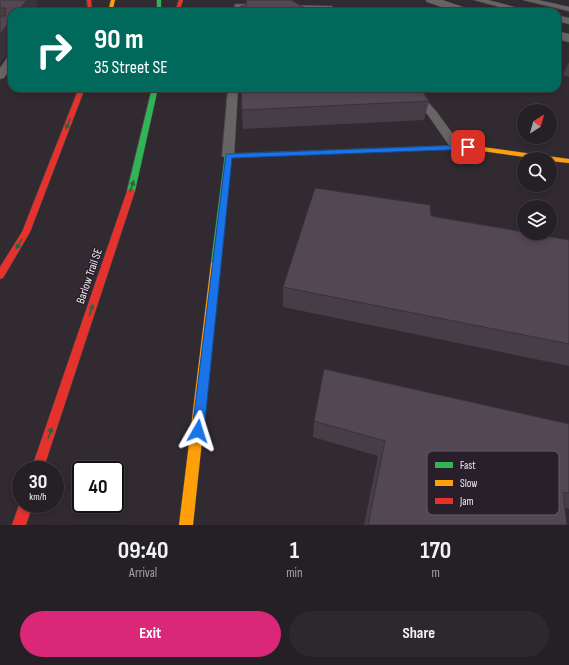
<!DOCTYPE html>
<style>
:root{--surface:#252025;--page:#2d282d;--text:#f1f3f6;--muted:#a3a3a7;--line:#423e42;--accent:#db2777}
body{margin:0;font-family:"Sofia Sans Condensed",sans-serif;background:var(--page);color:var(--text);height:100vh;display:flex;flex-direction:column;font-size:15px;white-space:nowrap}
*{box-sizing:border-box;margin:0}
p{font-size:13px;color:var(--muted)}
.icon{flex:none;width:22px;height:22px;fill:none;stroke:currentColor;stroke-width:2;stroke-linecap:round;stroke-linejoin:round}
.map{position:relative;height:525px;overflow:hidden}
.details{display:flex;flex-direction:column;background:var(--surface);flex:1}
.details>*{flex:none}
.guide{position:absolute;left:8px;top:8px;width:553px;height:84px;border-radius:12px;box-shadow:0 2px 6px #0003,0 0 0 1px var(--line);background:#00695c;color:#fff;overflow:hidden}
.needle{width:26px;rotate:37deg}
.buttons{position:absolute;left:517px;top:104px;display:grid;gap:8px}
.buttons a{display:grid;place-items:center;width:40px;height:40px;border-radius:50%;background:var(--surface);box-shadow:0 2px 6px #0003,0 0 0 1px var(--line);font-size:20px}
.speed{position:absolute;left:12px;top:461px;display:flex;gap:8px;font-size:20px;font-weight:700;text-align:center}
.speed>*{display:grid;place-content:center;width:52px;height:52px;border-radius:50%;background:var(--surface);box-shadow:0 2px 6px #0003,0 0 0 1px var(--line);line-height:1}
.speed small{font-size:10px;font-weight:400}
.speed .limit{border:2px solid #111;border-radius:6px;background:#fff;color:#111}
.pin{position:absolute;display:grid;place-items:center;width:34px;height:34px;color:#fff;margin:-17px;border-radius:8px;box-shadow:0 2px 6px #0006}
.me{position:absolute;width:44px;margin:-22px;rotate:6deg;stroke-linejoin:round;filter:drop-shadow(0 0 3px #0008)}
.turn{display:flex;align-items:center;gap:14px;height:84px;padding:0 20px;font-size:18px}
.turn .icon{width:52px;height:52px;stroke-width:2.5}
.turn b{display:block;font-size:28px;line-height:34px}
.eta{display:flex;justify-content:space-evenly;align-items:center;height:68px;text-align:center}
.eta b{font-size:24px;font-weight:700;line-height:28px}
.primary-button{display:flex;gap:8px;margin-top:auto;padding:8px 20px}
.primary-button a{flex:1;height:46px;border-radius:24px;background:var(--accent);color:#fff;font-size:16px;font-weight:700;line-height:46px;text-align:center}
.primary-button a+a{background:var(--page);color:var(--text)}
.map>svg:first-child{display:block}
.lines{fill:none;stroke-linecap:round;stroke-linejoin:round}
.lane-casing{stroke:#4b474b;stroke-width:1}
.street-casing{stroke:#4b474b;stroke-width:1}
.fast-casing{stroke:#4b474b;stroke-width:1}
.slow-casing{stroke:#4b474b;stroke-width:1}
.jam-casing{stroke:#4b474b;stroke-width:1}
.lane{fill:#676564;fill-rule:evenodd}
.street{fill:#676564;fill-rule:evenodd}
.fast{fill:#30b455;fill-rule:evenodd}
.slow{fill:#ff9f0a;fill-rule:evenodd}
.jam{fill:#e5322d;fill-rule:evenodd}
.wall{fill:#473d47}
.shaded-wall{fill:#3a323a}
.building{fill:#534753;stroke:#3a323a}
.oneway{fill:#2c623d}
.route{fill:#1a73e8;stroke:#114b97}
.labels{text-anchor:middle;stroke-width:3;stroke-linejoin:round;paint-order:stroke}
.street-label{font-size:12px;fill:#f2ebf3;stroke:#291f2a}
.key{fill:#291f2a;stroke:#655c66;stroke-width:1}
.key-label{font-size:11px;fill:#f2ebf3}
</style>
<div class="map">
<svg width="569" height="525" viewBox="0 0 569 525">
<rect width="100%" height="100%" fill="#312b31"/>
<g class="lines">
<!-- lane casing -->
<g class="lane-casing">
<path id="lane" d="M 474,0 L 488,0 L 533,12 L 518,12 Z
M 523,0 L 538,0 L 569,7 L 569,11 Z
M 235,4 L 329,6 L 332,6 L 335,12 L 242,9 L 242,12 L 234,12 Z
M 557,15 L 569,18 L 569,24 L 557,21 Z
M 12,54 L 12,65 L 4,78 L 0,79 L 0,68 L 9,55 Z
M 228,88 L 238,88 L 234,156 L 228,160 L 222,156 Z
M 404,88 L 415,88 L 436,111 L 463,148 L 461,151 L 453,151 L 428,115 Z"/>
</g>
<!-- street casing -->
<g class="street-casing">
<path id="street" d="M 426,0 L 442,0 L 472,10 L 474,12 L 457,12 L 427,2 Z
M 557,31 L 569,34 L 569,42 L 557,39 Z"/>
</g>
<!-- fast casing -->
<g class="fast-casing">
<path id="fast" d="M 157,0 L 161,0 L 161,12 L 157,12 Z
M 152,88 L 158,88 L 135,191 L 131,194 L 127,191 Z
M 412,147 L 414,148 L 414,150 L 231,158 L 221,263 L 219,265 L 213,265 L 211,263 L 225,154 Z"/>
</g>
<!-- slow casing -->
<g class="slow-casing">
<path id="slow" d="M 111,0 L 115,0 L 112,12 L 108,12 Z
M 468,145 L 569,159 L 569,163 L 550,161 L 550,159 L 539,159 L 468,149 L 412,151 L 408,149 L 412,147 Z
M 216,260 L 221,263 L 193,525 L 179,525 L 211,263 Z"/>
</g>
<!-- jam casing -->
<g class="jam-casing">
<path id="jam" d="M 87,0 L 91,0 L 92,12 L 88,12 Z
M 179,0 L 183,0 L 179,12 L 175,12 Z
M 79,88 L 85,88 L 30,232 L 3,278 L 0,279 L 0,267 L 22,232 Z
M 131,188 L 135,191 L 43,470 L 31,470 L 127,191 Z
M 21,500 L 21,504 L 33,504 L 26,525 L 12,525 Z"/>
</g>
<!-- lane -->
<use href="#lane" class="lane"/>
<!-- street -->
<use href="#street" class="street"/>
<!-- fast -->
<use href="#fast" class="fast"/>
<!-- slow -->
<use href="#slow" class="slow"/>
<!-- jam -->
<use href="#jam" class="jam"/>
</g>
<!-- wall -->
<path class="wall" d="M 0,0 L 37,0 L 12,47 L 0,63 Z
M 569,62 L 569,77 L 563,75 Z
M 429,101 L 424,120 L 243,129 L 242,110 Z
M 431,216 L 569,240 L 569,366 L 283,307 L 283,287 Z
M 314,421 L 569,424 L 569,509 L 565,508 L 567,525 L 364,525 L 378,456 L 313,437 Z"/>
<!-- shaded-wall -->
<path class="shaded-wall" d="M 27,0 L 37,0 L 37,12 L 17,12 Z
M 12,19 L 12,47 L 0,63 L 0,34 Z"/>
<!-- building -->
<path class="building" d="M 0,0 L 27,0 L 17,12 L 12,12 L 12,19 L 0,34 L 0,16 L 5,16 L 6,8 L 0,8 Z
M 246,0 L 291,0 L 312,12 L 241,12 L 241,6 L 246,6 Z
M 241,88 L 420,88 L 429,101 L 242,110 Z
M 315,188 L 430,205 L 431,216 L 524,232 L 524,233 L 528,233 L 569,240 L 569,344 L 283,287 Z
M 324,369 L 569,424 L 569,493 L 563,492 L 567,525 L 368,525 L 385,441 L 314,421 Z"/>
<!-- one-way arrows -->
<defs><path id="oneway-solid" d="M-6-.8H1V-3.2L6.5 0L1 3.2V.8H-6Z"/></defs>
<g class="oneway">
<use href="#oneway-solid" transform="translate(68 124) rotate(111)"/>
<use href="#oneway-solid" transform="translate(132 186) rotate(-71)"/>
<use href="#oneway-solid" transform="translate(19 244) rotate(121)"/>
<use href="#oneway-solid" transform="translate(91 310) rotate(-71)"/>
<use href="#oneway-solid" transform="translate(50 433) rotate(-71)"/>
</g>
<!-- route -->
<path class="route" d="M 468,145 L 471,146 L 471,149 L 232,158 L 204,431 L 202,436 L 198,437 L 193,436 L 192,431 L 226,154 Z"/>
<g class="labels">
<!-- street labels -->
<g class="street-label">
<text transform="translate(89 276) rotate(-71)" y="4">Barlow Trail SE</text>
</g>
</g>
<!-- legend -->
<rect x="427" y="451" width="132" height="64" rx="6" class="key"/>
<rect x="435" y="462" width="18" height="6" fill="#30b455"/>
<rect x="435" y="480" width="18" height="6" fill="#ff9f0a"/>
<rect x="435" y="498" width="18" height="6" fill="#e5322d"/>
<g class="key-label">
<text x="460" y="469">Fast</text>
<text x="460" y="487">Slow</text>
<text x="460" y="505">Jam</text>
</g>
</svg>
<div class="buttons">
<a><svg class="needle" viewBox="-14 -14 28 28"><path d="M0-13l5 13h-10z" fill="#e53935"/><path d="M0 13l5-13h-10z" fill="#a3a3a7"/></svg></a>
<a><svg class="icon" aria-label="search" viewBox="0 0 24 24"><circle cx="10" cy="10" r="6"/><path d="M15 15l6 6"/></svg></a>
<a><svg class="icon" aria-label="layers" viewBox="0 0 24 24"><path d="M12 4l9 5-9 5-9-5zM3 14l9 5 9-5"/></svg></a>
</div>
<div class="speed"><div>30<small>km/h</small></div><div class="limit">40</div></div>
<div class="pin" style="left:468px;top:147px;background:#d93025"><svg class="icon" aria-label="arrive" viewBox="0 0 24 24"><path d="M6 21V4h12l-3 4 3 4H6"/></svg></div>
<svg class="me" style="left:198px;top:431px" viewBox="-20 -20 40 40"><path d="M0-17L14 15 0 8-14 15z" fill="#1a73e8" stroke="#fff" stroke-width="4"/></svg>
<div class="guide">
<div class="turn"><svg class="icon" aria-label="right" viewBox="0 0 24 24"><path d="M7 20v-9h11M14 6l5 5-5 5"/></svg><div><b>90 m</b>35 Street SE</div></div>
</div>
</div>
<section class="details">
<div class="eta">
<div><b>09:40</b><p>Arrival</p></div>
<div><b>1</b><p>min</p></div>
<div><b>170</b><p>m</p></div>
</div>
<div class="primary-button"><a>Exit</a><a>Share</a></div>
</section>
